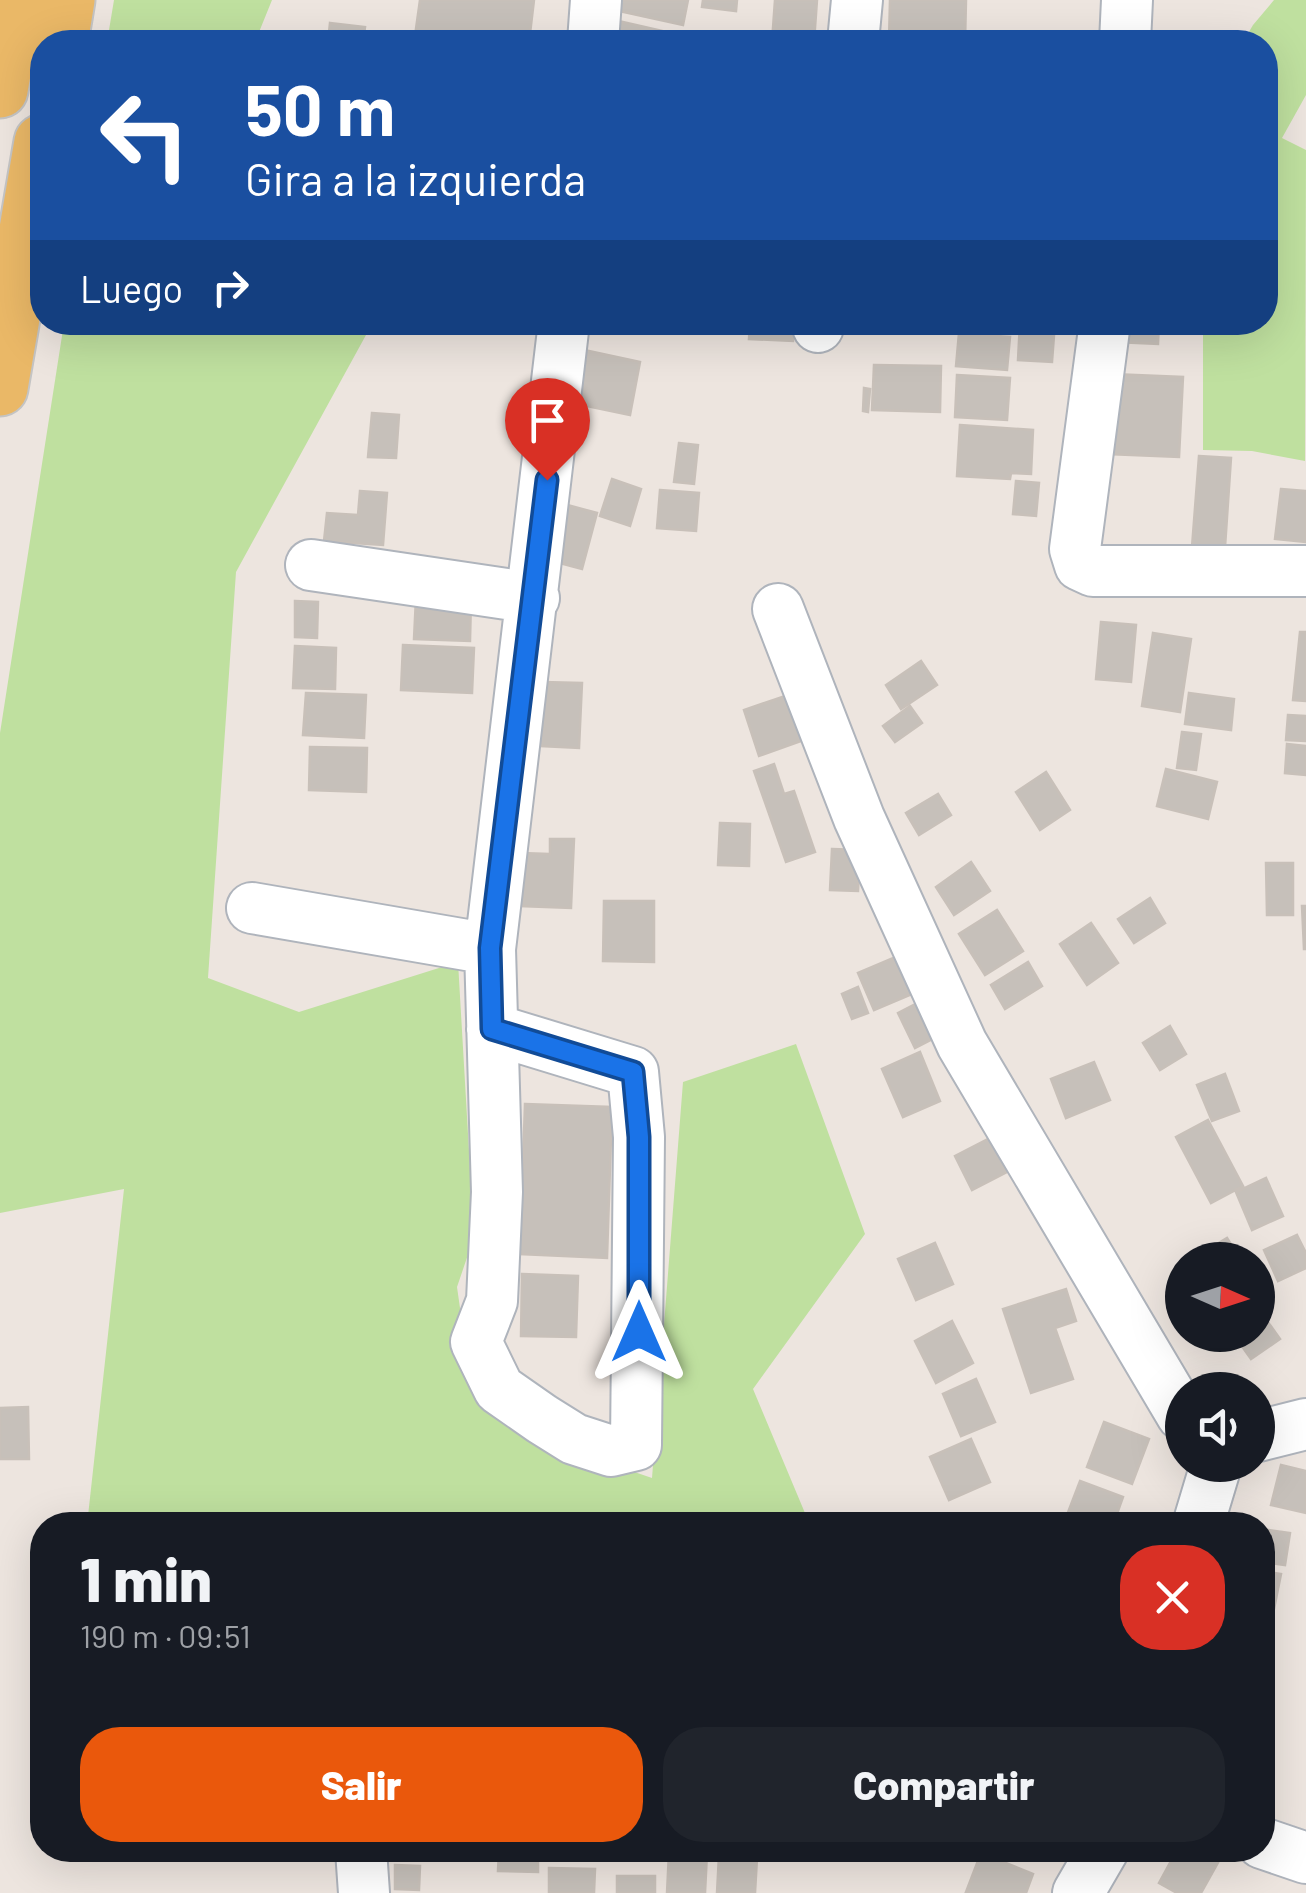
<!DOCTYPE html>
<html lang="es">
<meta charset="utf-8">
<style>
:root{--surface:#171b24;--page:#20242c;--text:#f1f3f6;--muted:#9ea1a6;--accent:#ea580c}
body{margin:0;font-family:Barlow,sans-serif;background:var(--page);color:var(--text);height:100vh;display:flex;flex-direction:column;font-size:38px;white-space:nowrap}
*{box-sizing:border-box;margin:0}
p{font-size:32px;color:var(--muted)}
.icon{flex:none;width:55px;height:55px;fill:none;stroke:currentColor;stroke-width:2;stroke-linecap:round;stroke-linejoin:round}
.map{position:relative;flex:1;overflow:hidden}
.sheet{position:absolute;left:30px;top:1512px;width:1245px;height:350px;display:flex;flex-direction:column;background:var(--surface);border-radius:40px;box-shadow:0 10px 40px #0002}
.sheet>*{flex:none}
.hud{position:absolute;left:30px;top:30px;width:1248px;height:305px;border-radius:40px;box-shadow:0 10px 40px #0002;background:#1a4fa0;color:#fff;overflow:hidden}
.needle{width:65px;rotate:93deg}
.buttons{position:absolute;left:1165px;top:1242px;display:grid;gap:20px}
.buttons a{display:grid;place-items:center;width:110px;height:110px;border-radius:50%;background:var(--surface);box-shadow:0 10px 40px #0002;font-size:50px}
.pin{position:absolute;display:grid;place-items:center;width:85px;height:85px;color:#fff;margin:-102px -42px;border-radius:50% 50% 50% 0;rotate:-45deg;box-shadow:0 0 10px #0007}
.pin .icon{rotate:45deg}
.me{position:absolute;width:110px;margin:-55px;rotate:0deg;stroke-linejoin:round;filter:drop-shadow(0 0 8px #0008)}
.turn{display:flex;align-items:center;gap:35px;height:210px;padding:0 50px;font-size:45px}
.turn .icon{width:130px;height:130px;stroke-width:2.5}
.turn b{display:block;font-size:70px;line-height:85px}
.then{display:flex;align-items:center;height:95px;padding:0 50px;background:#0003;gap:20px;font-size:38px}
.round{display:grid;place-items:center;flex:none;width:105px;height:105px;border-radius:40px;background:var(--page)}
.head{display:flex;align-items:center;justify-content:space-between;height:170px;padding:0 50px}
h1{font-size:60px;font-weight:800;line-height:75px}
.cta{display:flex;gap:20px;margin-top:auto;padding:20px 50px}
.cta a{flex:1;height:115px;border-radius:40px;background:var(--accent);color:#fff;font-size:40px;font-weight:800;line-height:115px;text-align:center}
.cta a+a{background:var(--page);color:var(--text)}
.map>svg:first-child{display:block}
.green{fill:#bfe09f}
.building{fill:#c6c0ba;stroke:#c8c0b9;stroke-width:2.5}
.lines{fill:none;stroke-linecap:round;stroke-linejoin:round}
.minor-casing{stroke:#afb4bc;stroke-width:54}
.major-casing{stroke:#c4c4c4;stroke-width:59}
.minor{stroke:#fff;stroke-width:50}
.major{stroke:#eab867;stroke-width:55}
.route-casing{stroke:#114b97;stroke-width:25}
.route{stroke:#1a73e8;stroke-width:18}
</style>
<div class="map">
<svg width="1306" height="1893" viewBox="0 0 1306 1893">
<rect width="100%" height="100%" fill="#ede5df"/>
<!-- green -->
<path class="green" d="M 114,0 L 272,0 L 255,42 L 107,42 Z
M 1274,0 L 1306,0 L 1306,95 L 1282,138 L 1306,150 L 1305,461 L 1252,451 L 1203,450 L 1203,323 L 1265,322 L 1265,42 L 1243,42 L 1253,25 Z
M 64,323 L 366,323 L 366,335 L 236,572 L 208,978 L 299,1012 L 458,962 L 474,1237 L 457,1287 L 468,1364 L 511,1430 L 652,1478 L 683,1082 L 796,1044 L 865,1234 L 753,1389 L 810,1525 L 87,1525 L 124,1189 L 0,1213 L 0,733 Z"/>
<!-- building -->
<path class="building" d="M 420,0 L 534,0 L 529,42 L 467,42 L 415,36 Z
M 602,0 L 688,0 L 683,25 L 601,7 Z
M 703,0 L 737,0 L 736,11 L 702,7 Z
M 775,0 L 817,0 L 814,42 L 772,42 Z
M 890,0 L 966,0 L 965,42 L 889,42 Z
M 601,17 L 684,36 L 683,42 L 596,42 Z
M 330,23 L 365,27 L 363,42 L 328,42 Z
M 400,35 L 401,42 L 372,42 L 371,38 Z
M 750,322 L 795,322 L 793,341 L 749,339 Z
M 960,322 L 973,322 L 972,327 L 983,328 L 982,335 L 1010,337 L 1007,370 L 956,366 Z
M 990,322 L 1012,322 L 1011,332 L 989,330 Z
M 1020,322 L 1055,322 L 1052,362 L 1018,360 Z
M 1117,322 L 1159,322 L 1158,344 L 1116,342 Z
M 575,348 L 640,362 L 630,415 L 563,401 Z
M 874,365 L 941,366 L 940,412 L 872,410 Z
M 1112,374 L 1183,377 L 1179,457 L 1108,454 Z
M 957,375 L 1010,378 L 1007,420 L 955,417 Z
M 864,388 L 870,389 L 868,412 L 863,411 Z
M 372,413 L 399,415 L 396,458 L 368,457 Z
M 960,425 L 1033,430 L 1031,474 L 1011,473 L 1010,479 L 957,476 Z
M 679,443 L 698,445 L 694,484 L 674,482 Z
M 1199,456 L 1231,458 L 1224,562 L 1191,560 Z
M 612,479 L 641,489 L 630,526 L 600,516 Z
M 1016,481 L 1039,483 L 1036,516 L 1013,514 Z
M 1281,489 L 1306,491 L 1306,542 L 1275,539 Z
M 660,490 L 699,493 L 696,531 L 657,528 Z
M 360,491 L 387,493 L 383,545 L 324,541 L 327,513 L 358,515 Z
M 560,503 L 597,513 L 582,569 L 545,559 Z
M 416,598 L 471,600 L 470,641 L 414,639 Z
M 295,601 L 318,602 L 317,638 L 295,637 Z
M 1101,622 L 1136,625 L 1131,682 L 1096,679 Z
M 1300,632 L 1306,632 L 1306,701 L 1293,700 Z
M 1153,633 L 1191,639 L 1180,712 L 1142,706 Z
M 403,645 L 474,648 L 472,693 L 401,690 Z
M 295,646 L 336,648 L 335,689 L 293,688 Z
M 921,661 L 937,685 L 901,709 L 886,685 Z
M 542,682 L 582,683 L 579,748 L 521,745 Z
M 306,693 L 366,695 L 364,738 L 303,735 Z
M 1189,693 L 1234,699 L 1231,730 L 1185,724 Z
M 785,696 L 801,741 L 759,756 L 744,710 Z
M 910,706 L 922,723 L 895,742 L 883,726 Z
M 1288,715 L 1306,716 L 1306,741 L 1286,740 Z
M 1182,732 L 1201,734 L 1196,770 L 1177,768 Z
M 1287,744 L 1306,746 L 1306,775 L 1285,773 Z
M 310,747 L 367,748 L 366,792 L 309,790 Z
M 774,764 L 784,794 L 794,791 L 815,852 L 786,862 L 754,771 Z
M 1166,769 L 1217,782 L 1208,819 L 1157,806 Z
M 1046,772 L 1070,810 L 1040,830 L 1016,792 Z
M 938,794 L 951,815 L 919,835 L 906,813 Z
M 720,823 L 750,824 L 749,866 L 718,865 Z
M 550,839 L 574,839 L 571,908 L 520,906 L 522,853 L 550,854 Z
M 832,849 L 860,850 L 858,891 L 830,890 Z
M 971,862 L 990,891 L 954,915 L 936,887 Z
M 1266,863 L 1293,863 L 1293,915 L 1267,915 Z
M 1150,898 L 1165,923 L 1134,943 L 1118,919 Z
M 604,901 L 654,901 L 654,962 L 603,961 Z
M 1302,906 L 1306,906 L 1306,949 L 1304,949 Z
M 997,910 L 1023,951 L 985,975 L 959,934 Z
M 1091,923 L 1118,963 L 1087,985 L 1060,944 Z
M 910,951 L 926,988 L 874,1010 L 858,973 Z
M 1028,962 L 1042,986 L 1005,1009 L 991,985 Z
M 858,987 L 868,1013 L 852,1019 L 842,994 Z
M 933,995 L 950,1030 L 915,1048 L 898,1013 Z
M 1170,1026 L 1186,1054 L 1160,1070 L 1143,1043 Z
M 920,1052 L 940,1101 L 903,1117 L 882,1069 Z
M 1094,1062 L 1110,1100 L 1066,1118 L 1051,1079 Z
M 1225,1074 L 1239,1111 L 1212,1121 L 1197,1085 Z
M 525,1104 L 612,1107 L 607,1258 L 520,1254 Z
M 1208,1120 L 1243,1186 L 1211,1203 L 1176,1137 Z
M 992,1137 L 1009,1171 L 972,1190 L 955,1156 Z
M 1266,1178 L 1283,1216 L 1252,1230 L 1236,1192 Z
M 1297,1235 L 1306,1253 L 1306,1268 L 1278,1281 L 1264,1250 Z
M 1227,1238 L 1241,1260 L 1202,1260 L 1199,1255 Z
M 935,1243 L 953,1284 L 916,1300 L 898,1259 Z
M 522,1274 L 578,1276 L 576,1337 L 521,1336 Z
M 1066,1289 L 1076,1321 L 1055,1328 L 1073,1379 L 1031,1393 L 1003,1309 Z
M 1260,1311 L 1280,1339 L 1251,1359 L 1234,1335 L 1258,1335 Z
M 952,1321 L 973,1363 L 936,1383 L 915,1341 Z
M 976,1379 L 995,1422 L 961,1436 L 943,1394 Z
M 28,1407 L 29,1459 L 0,1459 L 0,1408 Z
M 1104,1422 L 1149,1439 L 1132,1484 L 1087,1467 Z
M 971,1439 L 990,1482 L 949,1500 L 930,1457 Z
M 1281,1465 L 1306,1471 L 1306,1513 L 1271,1505 Z
M 1080,1481 L 1123,1497 L 1113,1525 L 1092,1525 L 1067,1515 Z
M 1262,1529 L 1290,1533 L 1285,1565 L 1262,1562 Z
M 1262,1571 L 1281,1574 L 1274,1609 L 1262,1606 Z
M 499,1850 L 538,1850 L 538,1872 L 498,1871 Z
M 1177,1850 L 1225,1850 L 1201,1893 L 1177,1893 L 1159,1883 Z
M 669,1852 L 707,1853 L 705,1893 L 667,1893 Z
M 981,1853 L 1033,1874 L 1026,1893 L 966,1892 Z
M 719,1855 L 757,1858 L 755,1893 L 717,1893 Z
M 395,1865 L 420,1866 L 419,1890 L 395,1889 Z
M 549,1868 L 595,1869 L 594,1893 L 549,1893 Z
M 617,1876 L 655,1876 L 655,1893 L 617,1893 Z"/>
<g class="lines">
<!-- minor casing -->
<g class="minor-casing">
<path id="minor" d="M 593,42 L 596,0
M 853,42 L 857,0
M 1125,42 L 1127,0
M 1105,322 L 1075,549 L 1080,565 L 1093,571 L 1306,571
M 818,327 L 819,322
M 311,565 L 534,598
M 778,609 L 859,818 L 962,1044 L 1182,1415
M 252,908 L 490,949
M 492,1029 L 633,1072 L 639,1137 L 636,1445 L 611,1451 L 574,1439 L 542,1419 L 499,1389 L 476,1342 L 492,1301 L 497,1192 L 490,949 L 564,322
M 1258,1436 L 1306,1424
M 1198,1525 L 1216,1465
M 1262,1843 L 1306,1858
M 361,1850 L 364,1893
M 1078,1893 L 1103,1850"/>
</g>
<!-- major casing -->
<g class="major-casing">
<path id="major" d="M 60,42 L 67,0
M 0,90 L 16,0
M 0,388 L 42,142"/>
</g>
<!-- minor -->
<use href="#minor" class="minor"/>
<!-- major -->
<use href="#major" class="major"/>
</g>
<g class="lines">
<!-- route casing -->
<g class="route-casing">
<path id="route" d="M 547,480 L 490,948 L 492,1029 L 633,1072 L 639,1137 L 639,1332"/>
</g>
<!-- route -->
<use href="#route" class="route"/>
</g>
</svg>
<div class="buttons">
<a><svg class="needle" viewBox="-14 -14 28 28"><path d="M0-13l5 13h-10z" fill="#e53935"/><path d="M0 13l5-13h-10z" fill="#9ea1a6"/></svg></a>
<a><svg class="icon" aria-label="sound" viewBox="0 0 24 24"><path d="M4 9h4l5-4v14l-5-4H4zM17 9q2 3 0 6"/></svg></a>
</div>
<div class="pin" style="left:547px;top:480px;background:#d93025"><svg class="icon" aria-label="arrive" viewBox="0 0 24 24"><path d="M6 21V4h12l-3 4 3 4H6"/></svg></div>
<svg class="me" style="left:639px;top:1332px" viewBox="-20 -20 40 40"><path d="M0-17L14 15 0 8-14 15z" fill="#1a73e8" stroke="#fff" stroke-width="4"/></svg>
<div class="hud">
<div class="turn"><svg class="icon" aria-label="left" viewBox="0 0 24 24"><path d="M17 20v-9H6M10 6l-5 5 5 5"/></svg><div><b>50 m</b>Gira a la izquierda</div></div>
<div class="then">Luego<svg class="icon" aria-label="right" viewBox="0 0 24 24"><path d="M7 20v-9h11M14 6l5 5-5 5"/></svg></div>
</div>
<section class="sheet">
<div class="head"><div><h1>1 min</h1><p>190 m · 09:51</p></div><a class="round" style="background:#d93025;color:#fff"><svg class="icon" aria-label="close" viewBox="0 0 24 24"><path d="M6 6l12 12M18 6L6 18"/></svg></a></div>
<div class="cta"><a>Salir</a><a>Compartir</a></div>
</section>
</div>
